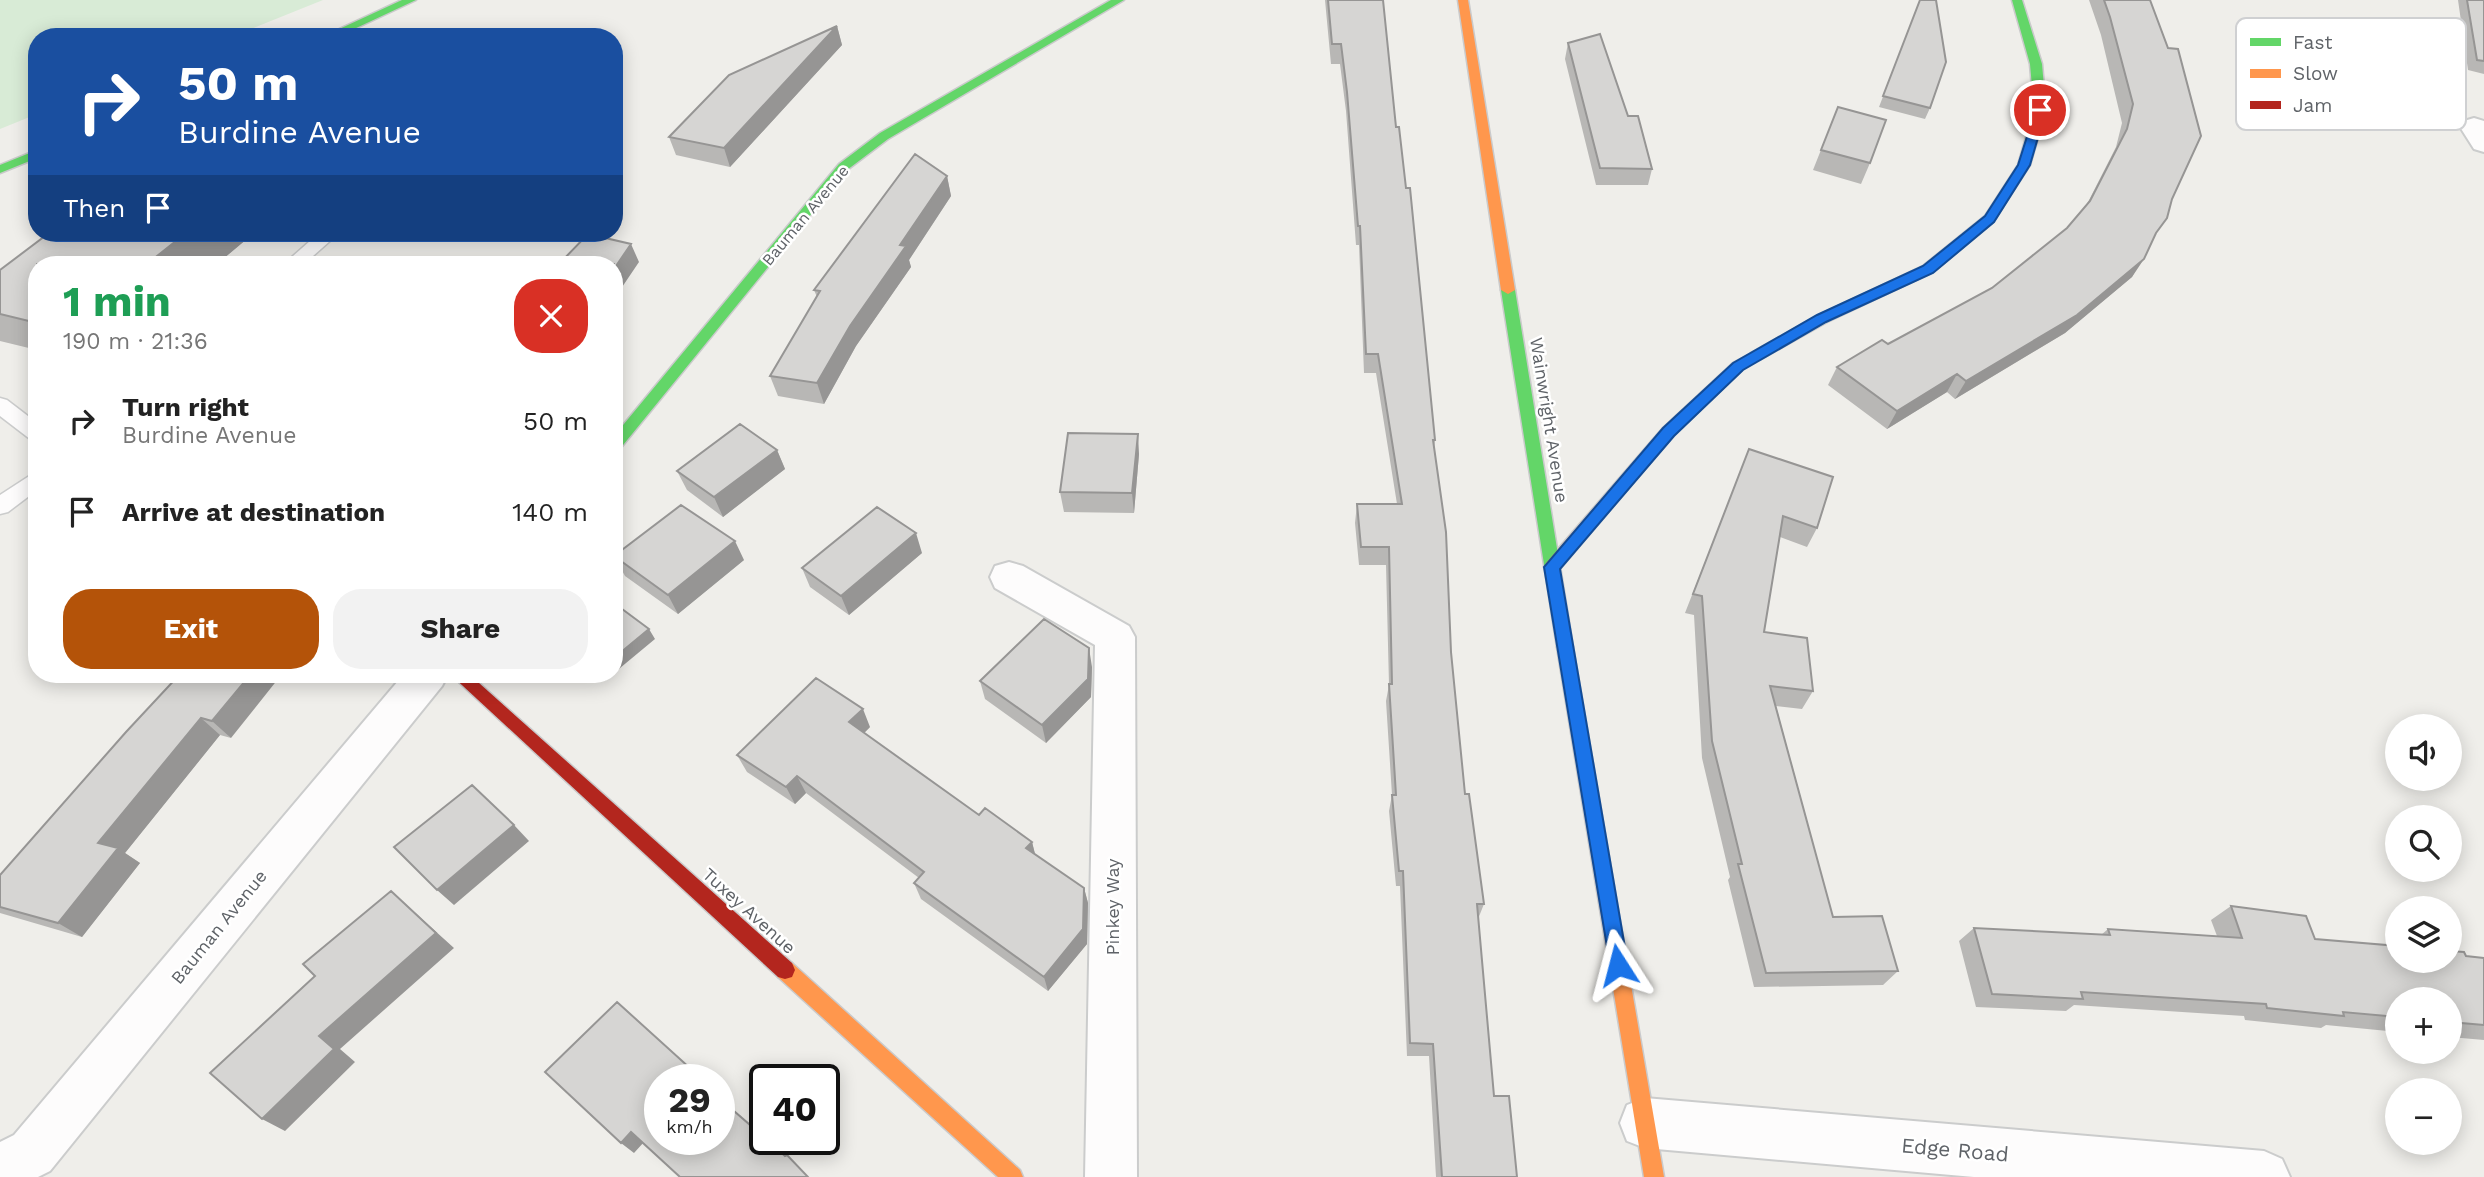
<!DOCTYPE html>
<meta charset="utf-8">
<style>
:root{--surface:#fff;--page:#f2f2f2;--text:#222;--muted:#767676;--accent:#b45309}
body{margin:0;font-family:"Work Sans",sans-serif;background:var(--page);color:var(--text);height:100vh;display:flex;flex-direction:column;font-size:26px;white-space:nowrap}
*{box-sizing:border-box;margin:0}
p{font-size:23px;color:var(--muted)}
.icon{flex:none;width:38px;height:38px;fill:none;stroke:currentColor;stroke-width:2;stroke-linecap:round;stroke-linejoin:round}
.map{position:relative;flex:1;overflow:hidden}
.sheet{position:absolute;left:28px;top:256px;width:595px;height:427px;display:flex;flex-direction:column;background:var(--surface);border-radius:28px;box-shadow:0 4px 18px #0003}
.sheet>*{flex:none}
.guide{position:absolute;left:28px;top:28px;width:595px;height:214px;border-radius:28px;box-shadow:0 4px 18px #0003;background:#1a4fa0;color:#fff;overflow:hidden}
.buttons{position:absolute;left:2385px;top:714px;display:grid;gap:14px}
.buttons a{display:grid;place-items:center;width:77px;height:77px;border-radius:50%;background:var(--surface);box-shadow:0 4px 18px #0003;font-size:35px}
.speed{position:absolute;left:644px;top:1064px;display:flex;gap:14px;font-size:35px;font-weight:700;text-align:center}
.speed>*{display:grid;place-content:center;width:91px;height:91px;border-radius:50%;background:var(--surface);box-shadow:0 4px 18px #0003;line-height:1}
.speed small{font-size:18px;font-weight:400}
.speed .limit{border:4px solid #111;border-radius:10px;background:#fff;color:#111}
.pin{position:absolute;display:grid;place-items:center;width:60px;height:60px;color:#fff;margin:-30px;border:4px solid #fff;border-radius:50%;box-shadow:0 2px 7px #0007}
.me{position:absolute;width:77px;margin:-38px;rotate:351deg;stroke-linejoin:round;filter:drop-shadow(0 0 5px #0008)}
.turn{display:flex;align-items:center;gap:24px;height:147px;padding:0 35px;font-size:32px}
.turn .icon{width:91px;height:91px;stroke-width:2.5}
.turn b{display:block;font-size:49px;line-height:60px}
.then{display:flex;align-items:center;height:66px;padding:0 35px;background:#0003;gap:14px;font-size:26px}
.round{display:grid;place-items:center;flex:none;width:74px;height:74px;border-radius:28px;background:var(--page)}
.overview{display:flex;align-items:center;justify-content:space-between;height:119px;padding:0 35px}
h1{font-size:42px;font-weight:700;line-height:52px;color:#1e9e55}
.button{display:flex;gap:14px;margin-top:auto;padding:14px 35px}
.button a{flex:1;height:80px;border-radius:28px;background:var(--accent);color:#fff;font-size:28px;font-weight:700;line-height:80px;text-align:center}
.button a+a{background:var(--page);color:var(--text)}
ul{padding:0;list-style:none}
li{display:flex;align-items:center;gap:21px;height:91px;padding:0 35px}
li div{flex:1}
li b{display:block;font-size:26px}
li em{font-style:normal}
.map>svg:first-child{display:block}
.green{fill:#d8ebd6}
.lines{fill:none;stroke-linecap:round;stroke-linejoin:round}
.lane-casing{stroke:#cbcccc;stroke-width:3}
.street-casing{stroke:#cbcccc;stroke-width:4}
.fast-casing{stroke:#cacacb;stroke-width:3}
.slow-casing{stroke:#cacacb;stroke-width:3}
.jam-casing{stroke:#cacacb;stroke-width:3}
.lane{fill:#fdfcfc;fill-rule:evenodd}
.street{fill:#fdfcfc;fill-rule:evenodd}
.fast{fill:#63d668;fill-rule:evenodd}
.slow{fill:#ff974d;fill-rule:evenodd}
.jam{fill:#b3261e;fill-rule:evenodd}
.wall{fill:#b8b7b5}
.shaded-wall{fill:#969594}
.building{fill:#d6d5d3;stroke:#969594;stroke-width:2}
.route{fill:#1a73e8;stroke:#114b97;stroke-width:2}
.labels{text-anchor:middle;stroke-width:5;stroke-linejoin:round;paint-order:stroke}
.far-street-label{font-size:16px;fill:#5f6368;stroke:#fff}
.street-label{font-size:18px;fill:#5f6368;stroke:#fff}
.near-street-label{font-size:21px;fill:#5f6368;stroke:#fff}
.key{fill:#fff;stroke:#cfd0d2;stroke-width:2}
.key-label{font-size:19px;fill:#5f6368}
</style>
<div class="map">
<svg width="2484" height="1177" viewBox="0 0 2484 1177">
<rect width="100%" height="100%" fill="#efeeea"/>
<!-- green -->
<path class="green" d="M 0,0 L 323,0 L 231,37 L 37,37 L 37,114 L 0,129 Z"/>
<g class="lines">
<!-- lane casing -->
<g class="lane-casing">
<path id="lane" d="M 319,233 L 339,233 L 304,264 L 284,264 Z
M 0,398 L 7,400 L 37,423 L 37,442 L 30,439 L 0,416 Z
M 37,471 L 37,490 L 8,512 L 0,514 L 0,495 Z"/>
</g>
<!-- street casing -->
<g class="street-casing">
<path id="street" d="M 2474,118 L 2484,121 L 2484,152 L 2474,149 L 2460,127 L 2464,121 Z
M 1009,562 L 1023,566 L 1129,626 L 1135,637 L 1137,1177 L 1085,1177 L 1095,645 L 995,588 L 990,577 L 995,566 Z
M 404,674 L 448,674 L 442,686 L 50,1171 L 38,1177 L 0,1177 L 0,1142 L 14,1135 Z
M 1645,1098 L 2264,1151 L 2282,1159 L 2290,1177 L 1974,1177 L 1645,1148 L 1627,1141 L 1620,1123 L 1627,1105 Z"/>
</g>
<!-- fast casing -->
<g class="fast-casing">
<path id="fast" d="M 402,0 L 416,0 L 337,37 L 322,37 Z
M 1111,0 L 1124,0 L 888,139 L 847,170 L 619,450 L 614,451 L 614,436 L 839,164 L 880,133 Z
M 2012,0 L 2022,0 L 2042,64 L 2046,110 L 2030,165 L 1993,222 L 1933,272 L 1827,322 L 1761,359 L 1751,359 L 1749,356 L 1751,353 L 1817,316 L 1923,266 L 1985,216 L 2018,165 L 2034,110 L 2030,64 Z
M 37,150 L 37,158 L 0,173 L 0,165 Z
M 1508,286 L 1515,290 L 1573,647 L 1571,652 L 1559,652 L 1557,647 L 1501,290 Z"/>
</g>
<!-- slow casing -->
<g class="slow-casing">
<path id="slow" d="M 1458,0 L 1468,0 L 1515,290 L 1508,294 L 1501,290 Z
M 1756,351 L 1761,353 L 1763,356 L 1743,369 L 1673,436 L 1558,571 L 1546,571 L 1544,567 L 1546,563 L 1663,428 L 1733,363 Z
M 1565,640 L 1571,642 L 1573,647 L 1664,1177 L 1644,1177 L 1557,647 L 1559,642 Z
M 785,961 L 792,963 L 1020,1170 L 1023,1177 L 998,1177 L 778,977 L 775,970 L 778,963 Z"/>
</g>
<!-- jam casing -->
<g class="jam-casing">
<path id="jam" d="M 450,674 L 469,674 L 792,963 L 795,970 L 792,977 L 785,979 L 778,977 Z"/>
</g>
<!-- lane -->
<use href="#lane" class="lane"/>
<!-- street -->
<use href="#street" class="street"/>
<!-- fast -->
<use href="#fast" class="fast"/>
<!-- slow -->
<use href="#slow" class="slow"/>
<!-- jam -->
<use href="#jam" class="jam"/>
</g>
<!-- wall -->
<path class="wall" d="M 1325,0 L 1383,0 L 1396,127 L 1435,440 L 1434,448 L 1451,652 L 1465,794 L 1484,904 L 1478,919 L 1494,1096 L 1517,1177 L 1436,1177 L 1429,1056 L 1407,1056 L 1400,886 L 1396,886 L 1389,811 L 1392,795 L 1386,701 L 1389,685 L 1386,565 L 1359,565 L 1355,523 L 1357,504 L 1397,504 L 1376,373 L 1364,373 L 1359,245 L 1356,245 L 1346,111 L 1340,64 L 1331,64 Z
M 1920,0 L 1930,108 L 1925,119 L 1879,107 Z
M 2089,0 L 2150,0 L 2153,239 L 2132,277 L 2065,333 L 1955,399 L 1947,392 L 1887,429 L 1828,385 L 1837,367 L 1888,344 L 1992,288 L 2067,228 L 2086,206 L 2116,147 L 2122,123 L 2101,35 Z
M 2458,0 L 2484,0 L 2484,74 L 2468,70 Z
M 837,26 L 842,45 L 730,167 L 676,155 L 669,137 Z
M 1568,43 L 1652,169 L 1648,185 L 1596,185 L 1565,59 Z
M 1838,107 L 1870,163 L 1861,184 L 1813,170 Z
M 947,176 L 951,196 L 909,260 L 911,267 L 856,346 L 824,404 L 778,396 L 770,376 L 817,297 L 814,290 Z
M 49,233 L 254,233 L 217,264 L 37,264 L 37,350 L 0,341 L 0,270 Z
M 1749,449 L 1817,528 L 1807,547 L 1780,537 L 1764,632 L 1813,691 L 1802,709 L 1776,706 L 1833,917 L 1898,971 L 1883,985 L 1754,987 L 1728,880 L 1730,877 L 1702,758 L 1694,615 L 1685,613 Z
M 777,450 L 785,469 L 723,517 L 687,490 L 677,471 Z
M 1139,454 L 1134,513 L 1064,512 L 1060,492 Z
M 922,553 L 849,615 L 810,587 L 802,568 Z
M 614,556 L 744,560 L 678,614 L 625,576 Z
M 1092,667 L 1091,697 L 1046,743 L 985,699 L 980,681 Z
M 180,674 L 231,738 L 220,735 L 125,853 L 140,863 L 82,937 L 0,913 L 0,875 Z
M 870,727 L 864,733 L 979,815 L 1032,842 L 1035,854 L 1084,888 L 1088,903 L 1087,944 L 1048,991 L 921,899 L 914,883 L 919,878 L 806,793 L 795,804 L 747,772 L 737,755 Z
M 2231,906 L 2315,939 L 2484,958 L 2484,1040 L 2450,1037 L 2450,999 L 2398,999 L 2398,1032 L 2326,1025 L 2321,1028 L 2245,1020 L 2244,1016 L 2074,1005 L 2066,1011 L 1976,1007 L 1959,941 L 1974,928 L 2101,935 L 2108,929 L 2217,936 L 2211,920 Z"/>
<!-- shaded-wall -->
<path class="shaded-wall" d="M 837,26 L 842,45 L 730,167 L 724,148 Z
M 947,176 L 951,196 L 909,260 L 911,267 L 856,346 L 824,404 L 817,383 L 850,326 L 900,245 Z
M 186,233 L 254,233 L 217,264 L 147,264 Z
M 631,244 L 639,262 L 614,299 L 614,269 Z
M 2144,259 L 2132,277 L 2065,333 L 1955,399 L 1966,381 Z
M 1957,374 L 1947,392 L 1887,429 L 1897,411 Z
M 1138,434 L 1139,454 L 1134,513 L 1132,493 Z
M 777,450 L 785,469 L 723,517 L 714,497 Z
M 916,533 L 922,553 L 849,615 L 841,596 Z
M 735,541 L 744,560 L 678,614 L 668,595 Z
M 649,629 L 655,639 L 614,673 L 614,658 Z
M 1089,648 L 1092,667 L 1091,697 L 1046,743 L 1042,725 Z
M 251,674 L 282,674 L 231,738 L 212,721 Z
M 601,674 L 613,674 L 605,681 Z
M 863,709 L 870,727 L 857,740 L 849,722 Z
M 201,718 L 220,735 L 125,853 L 140,863 L 82,937 L 58,923 L 98,843 Z
M 797,776 L 806,793 L 795,804 L 786,787 Z
M 514,825 L 529,841 L 454,905 L 437,890 Z
M 1032,842 L 1036,858 L 1026,848 Z
M 1084,888 L 1088,903 L 1087,944 L 1048,991 L 1044,977 Z
M 391,891 L 454,948 L 340,1049 L 355,1062 L 285,1131 L 262,1119 L 319,1036 Z
M 691,1069 L 703,1080 L 698,1080 L 689,1071 Z
M 631,1132 L 644,1142 L 634,1153 L 621,1143 Z"/>
<!-- building -->
<path class="building" d="M 1328,0 L 1383,0 L 1396,127 L 1399,127 L 1406,188 L 1410,188 L 1435,440 L 1433,440 L 1446,532 L 1451,652 L 1465,794 L 1469,794 L 1484,904 L 1477,904 L 1494,1096 L 1509,1096 L 1517,1177 L 1442,1177 L 1433,1044 L 1410,1043 L 1403,871 L 1399,871 L 1392,795 L 1396,795 L 1389,684 L 1392,684 L 1389,547 L 1361,547 L 1357,504 L 1402,504 L 1378,354 L 1366,354 L 1360,226 L 1358,226 L 1347,92 L 1341,44 L 1332,44 Z
M 1920,0 L 1936,0 L 1946,62 L 1930,108 L 1883,96 Z
M 2104,0 L 2150,0 L 2168,48 L 2178,49 L 2201,136 L 2172,199 L 2167,218 L 2156,233 L 2144,259 L 2077,315 L 1966,381 L 1957,374 L 1897,411 L 1837,367 L 1882,340 L 1888,344 L 1992,288 L 2067,228 L 2090,201 L 2127,129 L 2133,104 L 2110,17 Z
M 2467,0 L 2484,0 L 2484,61 L 2477,60 Z
M 837,26 L 724,148 L 669,137 L 729,75 Z
M 1600,34 L 1628,116 L 1638,116 L 1652,169 L 1600,168 L 1568,43 Z
M 1838,107 L 1886,120 L 1870,163 L 1821,150 Z
M 915,154 L 947,176 L 900,245 L 906,246 L 850,326 L 817,383 L 770,376 L 820,291 L 814,290 Z
M 49,233 L 186,233 L 147,264 L 37,264 L 37,323 L 0,314 L 0,270 Z
M 588,234 L 631,244 L 614,269 L 614,264 L 559,264 Z
M 740,424 L 777,450 L 714,497 L 677,471 Z
M 1068,433 L 1138,434 L 1132,493 L 1060,492 Z
M 1749,449 L 1833,477 L 1817,528 L 1783,516 L 1764,632 L 1807,638 L 1813,691 L 1770,686 L 1833,917 L 1882,916 L 1898,971 L 1766,973 L 1738,864 L 1742,864 L 1712,741 L 1702,596 L 1693,594 Z
M 681,505 L 735,541 L 668,595 L 614,556 Z
M 877,507 L 916,533 L 841,596 L 802,568 Z
M 614,603 L 649,629 L 614,658 Z
M 1044,619 L 1089,648 L 1088,679 L 1042,725 L 980,681 Z
M 180,674 L 251,674 L 212,721 L 201,718 L 98,843 L 118,848 L 58,923 L 0,907 L 0,875 L 126,732 Z
M 816,678 L 863,709 L 849,722 L 979,815 L 985,808 L 1032,842 L 1026,848 L 1084,888 L 1083,929 L 1044,977 L 914,883 L 924,872 L 797,776 L 786,787 L 737,755 Z
M 472,785 L 514,825 L 437,890 L 394,847 Z
M 391,891 L 436,933 L 319,1036 L 334,1049 L 262,1119 L 210,1073 L 315,976 L 303,964 Z
M 2231,906 L 2306,916 L 2315,939 L 2398,946 L 2398,961 L 2450,961 L 2450,951 L 2464,952 L 2466,956 L 2484,958 L 2484,1025 L 2450,1022 L 2450,999 L 2398,999 L 2398,1017 L 2343,1012 L 2344,1016 L 2267,1008 L 2266,1004 L 2081,992 L 2083,999 L 1992,994 L 1974,928 L 2110,935 L 2108,929 L 2242,938 Z
M 617,1002 L 691,1069 L 689,1071 L 699,1080 L 660,1080 L 660,1139 L 719,1139 L 719,1098 L 765,1138 L 765,1139 L 766,1139 L 785,1156 L 787,1155 L 808,1177 L 680,1177 L 631,1132 L 621,1143 L 545,1072 Z"/>
<!-- route -->
<path class="route" d="M 2036,108 L 2046,110 L 2030,165 L 1994,222 L 1933,273 L 1826,322 L 1743,370 L 1674,436 L 1560,569 L 1628,965 L 1625,971 L 1618,974 L 1611,971 L 1544,567 L 1663,428 L 1733,363 L 1817,315 L 1923,266 L 1985,216 L 2018,165 Z"/>
<g class="labels">
<!-- far-street labels -->
<g class="far-street-label">
<text transform="translate(805 215) rotate(-50)" y="6">Bauman Avenue</text>
</g>
<!-- street labels -->
<g class="street-label">
<text transform="translate(1549 420) rotate(81)" y="6">Wainwright Avenue</text>
<text transform="translate(1113 907) rotate(-90)" y="6">Pinkey Way</text>
<text transform="translate(749 911) rotate(42)" y="6">Tuxey Avenue</text>
<text transform="translate(219 927) rotate(-51)" y="6">Bauman Avenue</text>
</g>
<!-- near-street labels -->
<g class="near-street-label">
<text transform="translate(1955 1150) rotate(5)" y="7">Edge Road</text>
</g>
</g>
<!-- legend -->
<rect x="2236" y="18" width="230" height="112" rx="10" class="key"/>
<rect x="2250" y="38" width="31" height="8" fill="#63d668"/>
<rect x="2250" y="69" width="31" height="9" fill="#ff974d"/>
<rect x="2250" y="101" width="31" height="8" fill="#b3261e"/>
<g class="key-label">
<text x="2293" y="49">Fast</text>
<text x="2293" y="80">Slow</text>
<text x="2293" y="112">Jam</text>
</g>
</svg>
<div class="buttons">
<a><svg class="icon" aria-label="sound" viewBox="0 0 24 24"><path d="M4 9h4l5-4v14l-5-4H4zM17 9q2 3 0 6"/></svg></a>
<a><svg class="icon" aria-label="search" viewBox="0 0 24 24"><circle cx="10" cy="10" r="6"/><path d="M15 15l6 6"/></svg></a>
<a><svg class="icon" aria-label="layers" viewBox="0 0 24 24"><path d="M12 4l9 5-9 5-9-5zM3 14l9 5 9-5"/></svg></a>
<a>+</a>
<a>−</a>
</div>
<div class="speed"><div>29<small>km/h</small></div><div class="limit">40</div></div>
<div class="pin" style="left:2040px;top:110px;background:#d93025"><svg class="icon" aria-label="arrive" viewBox="0 0 24 24"><path d="M6 21V4h12l-3 4 3 4H6"/></svg></div>
<svg class="me" style="left:1618px;top:965px" viewBox="-20 -20 40 40"><path d="M0-17L14 15 0 8-14 15z" fill="#1a73e8" stroke="#fff" stroke-width="4"/></svg>
<div class="guide">
<div class="turn"><svg class="icon" aria-label="right" viewBox="0 0 24 24"><path d="M7 20v-9h11M14 6l5 5-5 5"/></svg><div><b>50 m</b>Burdine Avenue</div></div>
<div class="then">Then<svg class="icon" aria-label="arrive" viewBox="0 0 24 24"><path d="M6 21V4h12l-3 4 3 4H6"/></svg></div>
</div>
<section class="sheet">
<div class="overview"><div><h1>1 min</h1><p>190 m · 21:36</p></div><a class="round" style="background:#d93025;color:#fff"><svg class="icon" aria-label="close" viewBox="0 0 24 24"><path d="M6 6l12 12M18 6L6 18"/></svg></a></div>
<ul>
<li><svg class="icon" aria-label="right" viewBox="0 0 24 24"><path d="M7 20v-9h11M14 6l5 5-5 5"/></svg><div><b>Turn right</b><p>Burdine Avenue</p></div><em>50 m</em></li>
<li><svg class="icon" aria-label="arrive" viewBox="0 0 24 24"><path d="M6 21V4h12l-3 4 3 4H6"/></svg><div><b>Arrive at destination</b></div><em>140 m</em></li>
</ul>
<div class="button"><a>Exit</a><a>Share</a></div>
</section>
</div>
